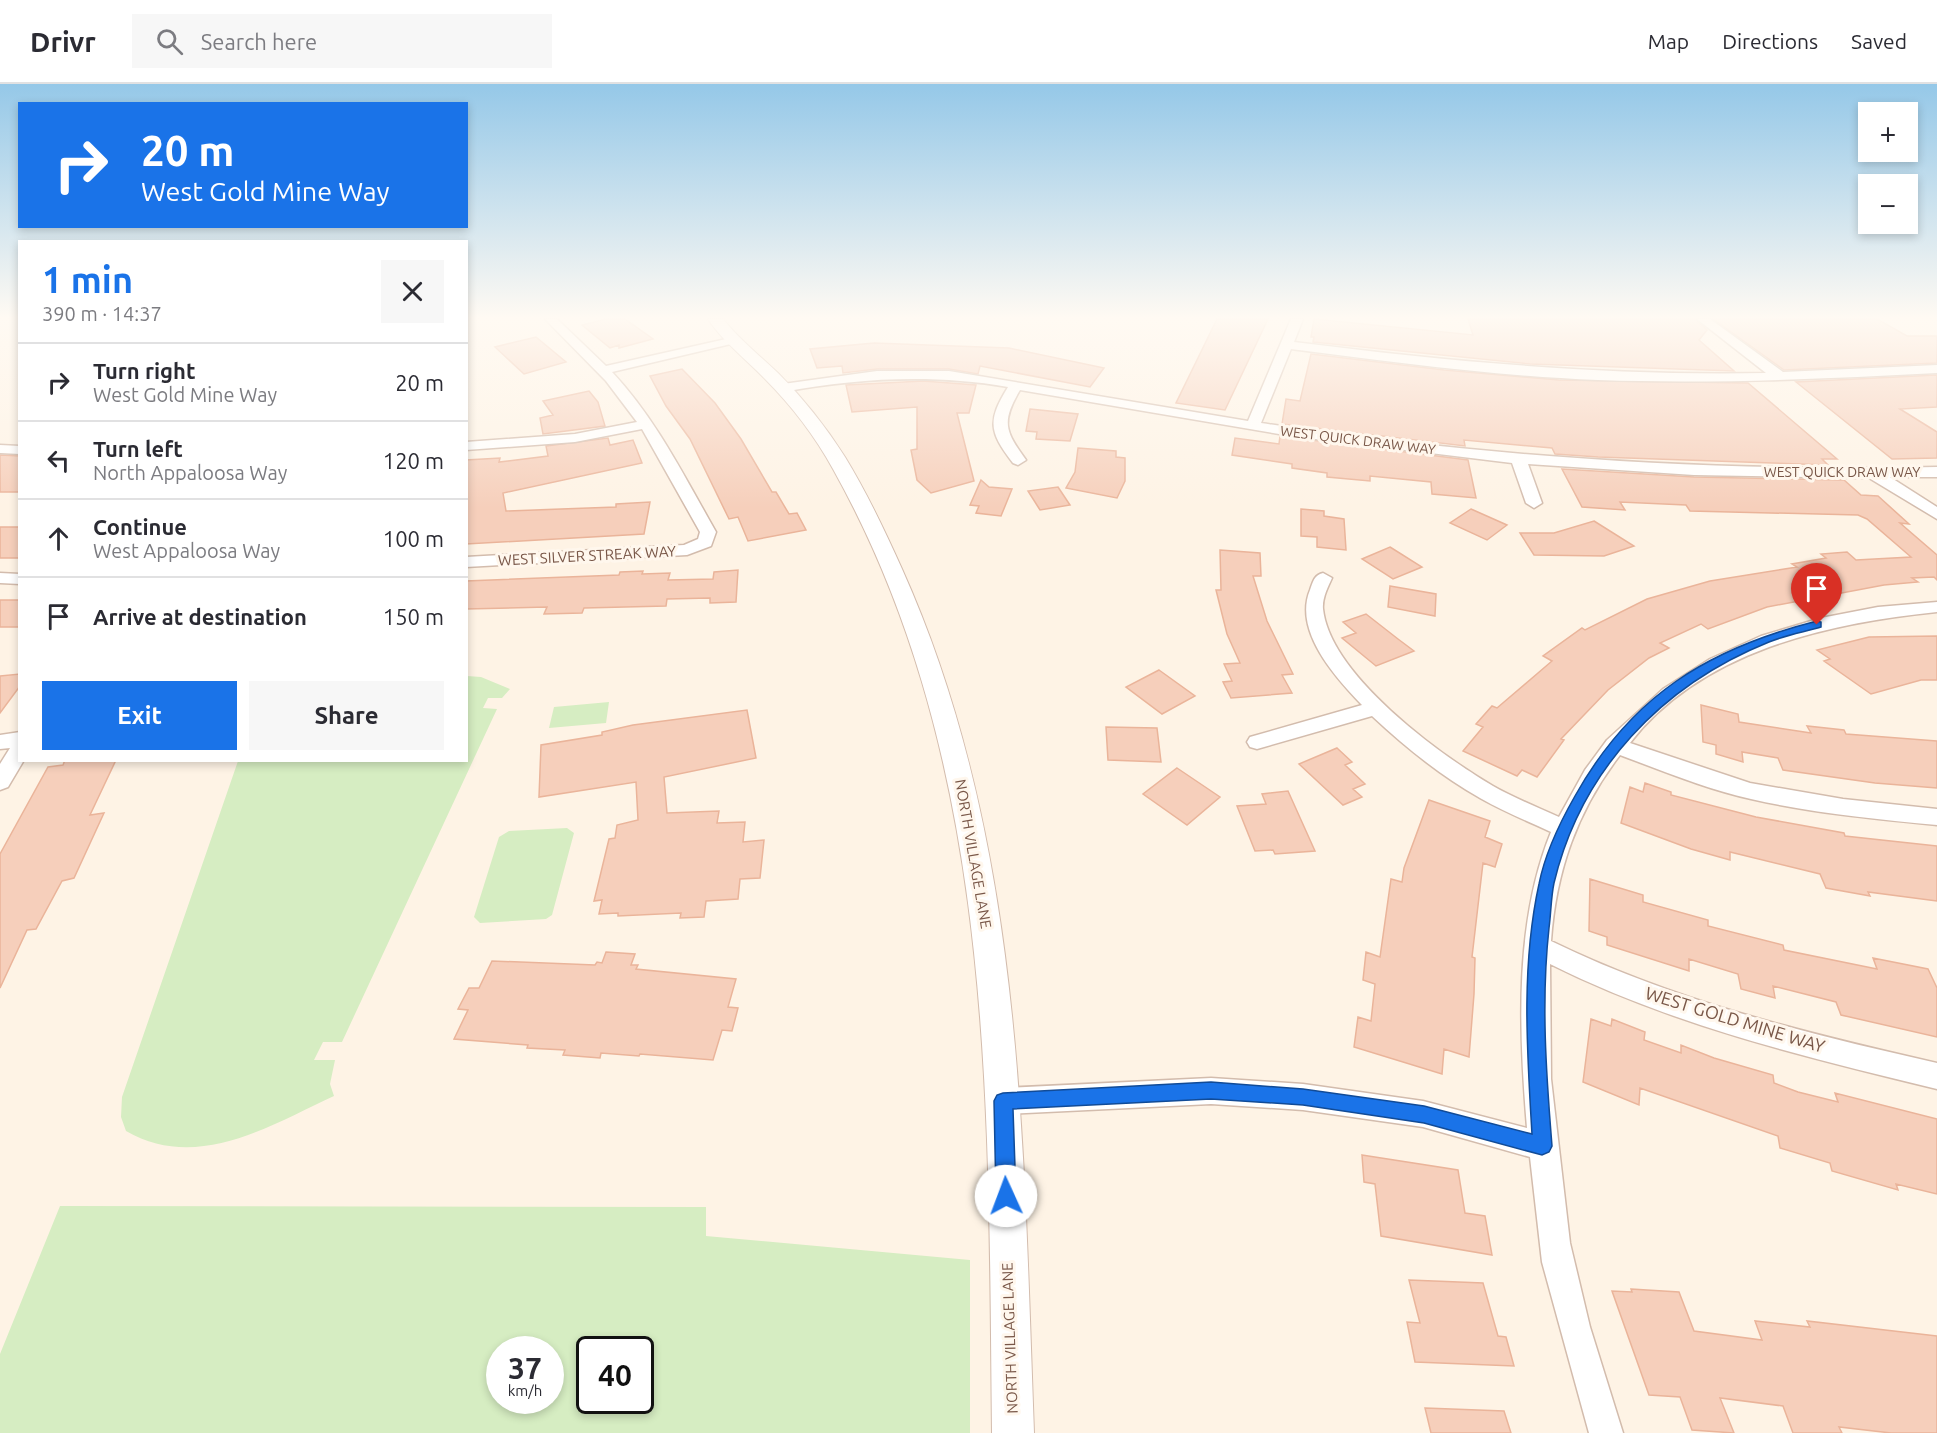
<!DOCTYPE html>
<meta charset="utf-8">
<style>
:root{--surface:#fff;--page:#f7f7f7;--text:#2b2b33;--muted:#7c7c81;--line:#e1e1e2;--accent:#1a73e8}
body{margin:0;font-family:Ubuntu,sans-serif;background:var(--page);color:var(--text);height:100vh;display:flex;flex-direction:column;font-size:22px;white-space:nowrap}
*{box-sizing:border-box;margin:0}
p{font-size:20px;color:var(--muted)}
.icon{flex:none;width:33px;height:33px;fill:none;stroke:currentColor;stroke-width:2;stroke-linecap:round;stroke-linejoin:round}
.map{position:relative;flex:1;overflow:hidden}
.side{position:absolute;left:18px;top:156px;width:450px;height:522px;display:flex;flex-direction:column;background:var(--surface);border-radius:0px;box-shadow:0 3px 9px #0003}
.side>*{flex:none}
.top-card{position:absolute;left:18px;top:18px;width:450px;height:126px;border-radius:0px;box-shadow:0 3px 9px #0003;background:#1a73e8;color:#fff;overflow:hidden}
.tools{position:absolute;left:1858px;top:18px;display:grid;gap:12px}
.tools a{display:grid;place-items:center;width:60px;height:60px;border-radius:0px;background:var(--surface);box-shadow:0 3px 9px #0003;font-size:30px}
.speed{position:absolute;left:486px;top:1252px;display:flex;gap:12px;font-size:30px;font-weight:700;text-align:center}
.speed>*{display:grid;place-content:center;width:78px;height:78px;border-radius:50%;background:var(--surface);box-shadow:0 3px 9px #0003;line-height:1}
.speed small{font-size:15px;font-weight:400}
.speed .limit{border:3px solid #111;border-radius:9px;background:#fff;color:#111}
.pin{position:absolute;display:grid;place-items:center;width:51px;height:51px;color:#fff;margin:-62px -26px;border-radius:50% 50% 50% 0;rotate:-45deg;box-shadow:0 0 6px #0007}
.pin .icon{rotate:45deg}
.me{position:absolute;width:66px;margin:-33px;rotate:358deg;stroke-linejoin:round;filter:drop-shadow(0 0 4px #0008)}
.turn{display:flex;align-items:center;gap:21px;height:126px;padding:0 24px;font-size:27px}
.turn .icon{width:78px;height:78px;stroke-width:2.5}
.turn b{display:block;font-size:42px;line-height:51px}
.round{display:grid;place-items:center;flex:none;width:63px;height:63px;border-radius:0px;background:var(--page)}
.summary{display:flex;align-items:center;justify-content:space-between;height:102px;padding:0 24px}
h1{font-size:36px;font-weight:700;line-height:45px;color:var(--accent)}
.button{display:flex;gap:12px;margin-top:auto;padding:12px 24px}
.button a{flex:1;height:69px;border-radius:0px;background:var(--accent);color:#fff;font-size:24px;font-weight:700;line-height:69px;text-align:center}
.button a+a{background:var(--page);color:var(--text)}
ul{padding:0;list-style:none}
li{display:flex;align-items:center;gap:18px;height:78px;padding:0 24px;border-top:2px solid var(--line)}
li div{flex:1}
li b{display:block;font-size:22px}
li em{font-style:normal}
header{display:flex;align-items:center;gap:36px;box-sizing:border-box;height:84px;padding:0 30px;background:var(--surface);border-bottom:2px solid var(--line)}
header strong{font-size:28px}
nav{display:flex;gap:33px;margin-inline-start:auto;font-size:21px}
.search{width:420px;height:54px;background:var(--page);display:flex;align-items:center;gap:15px;box-sizing:border-box;padding:0 21px;border-radius:0px;color:var(--muted);font-size:22px}
.map>svg:first-child{display:block}
.green{fill:#d6edc2;fill-rule:evenodd}
.building{fill:#f6cfbb;stroke:#eab49a;stroke-width:1.5}
.lines{fill:none;stroke-linecap:round;stroke-linejoin:round}
.minor-casing{stroke:#d3bcad;stroke-width:3}
.tertiary-casing{stroke:#d3bcad;stroke-width:2}
.minor{fill:#fff;fill-rule:evenodd}
.tertiary{fill:#fff;fill-rule:evenodd}
.route{fill:#1a73e8;stroke:#114b97;stroke-width:1.5}
.labels{text-anchor:middle;stroke-width:6;stroke-linejoin:round;paint-order:stroke}
.far-street-label{font-size:14px;fill:#795748;stroke:#fff7ed}
.street-label{font-size:15px;fill:#795748;stroke:#fff7ed}
.near-street-label{font-size:18px;fill:#795748;stroke:#fff7ed}
</style>
<header>
<strong>Drivr</strong>
<div class="search"><svg class="icon" aria-label="search" viewBox="0 0 24 24"><circle cx="10" cy="10" r="6"/><path d="M15 15l6 6"/></svg>Search here</div>
<nav><a>Map</a><a>Directions</a><a>Saved</a></nav>
</header>
<div class="map">
<svg width="1937" height="1349" viewBox="0 0 1937 1349">
<rect width="100%" height="100%" fill="#fef3e5"/>
<!-- green -->
<path class="green" d="M 467,592 L 481,593 L 510,605 L 502,614 L 488,614 L 483,624 L 497,625 L 342,958 L 323,958 L 314,976 L 335,976 L 330,1000 L 334,1012 C 269,1042 197,1088 126,1047 L 121,1033 L 122,1013 L 238,677 L 466,676 Z
M 609,618 L 606,639 L 549,644 L 554,623 Z
M 567,744 L 574,749 L 552,831 L 546,835 L 480,839 L 474,833 L 499,753 L 509,747 Z
M 60,1122 L 706,1123 L 706,1152 L 970,1176 L 970,1349 L 0,1349 L 0,1270 ZM 500,1266 L 550,1266 L 550,1317 L 500,1317 ZM 590,1266 L 640,1266 L 640,1317 L 590,1317 Z"/>
<!-- building -->
<path class="building" d="M 606,235 L 625,235 L 653,255 L 619,264 L 619,261 L 610,264 L 582,241 Z
M 1217,235 L 1268,235 L 1225,326 L 1176,319 Z
M 1314,235 L 1473,251 L 1468,235 L 1695,235 L 1707,246 L 1699,256 L 1734,287 L 1530,280 L 1313,258 L 1314,253 L 1311,253 Z
M 1713,235 L 1877,235 L 1907,252 L 1937,252 L 1937,279 L 1784,286 Z
M 536,253 L 566,278 L 524,290 L 495,263 Z
M 874,259 L 1009,264 L 1104,284 L 1090,303 L 980,282 L 978,290 L 949,285 L 877,285 L 843,289 L 842,282 L 817,284 L 810,265 Z
M 1311,270 L 1444,286 L 1559,296 L 1748,299 L 1837,375 L 1822,375 L 1828,381 L 1598,373 L 1555,370 L 1552,364 L 1464,356 L 1465,362 L 1282,340 L 1286,315 L 1300,317 Z
M 682,285 L 715,319 L 741,355 L 772,408 L 776,408 L 789,430 L 797,429 L 806,446 L 748,457 L 738,433 L 729,435 L 690,355 L 666,322 L 650,292 Z
M 1937,291 L 1937,323 L 1900,325 L 1937,348 L 1937,374 L 1892,375 L 1796,298 Z
M 923,297 L 976,301 L 969,329 L 957,329 L 974,397 L 931,409 L 917,396 L 911,366 L 917,365 L 917,323 L 852,328 L 846,301 Z
M 589,307 L 598,318 L 605,342 L 543,350 L 540,334 L 553,331 L 543,317 Z
M 1030,325 L 1078,330 L 1070,357 L 1036,355 L 1037,348 L 1026,347 Z
M 1280,352 L 1468,376 L 1476,414 L 1432,410 L 1431,398 L 1370,392 L 1370,397 L 1327,393 L 1327,389 L 1292,384 L 1292,380 L 1232,371 L 1235,354 L 1279,360 Z
M 608,354 L 610,361 L 633,356 L 642,379 L 503,409 L 506,427 L 616,423 L 616,420 L 650,418 L 644,450 L 466,460 L 466,376 L 500,374 L 499,378 L 548,372 L 546,362 Z
M 1078,364 L 1116,367 L 1116,373 L 1125,374 L 1125,397 L 1117,414 L 1066,404 L 1075,388 Z
M 0,371 L 20,372 L 20,408 L 0,408 Z
M 1562,385 L 1694,393 L 1844,396 L 1861,411 L 1878,412 L 1909,440 L 1900,439 L 1937,471 L 1937,496 L 1934,493 L 1912,494 L 1918,498 L 1884,501 L 1767,523 L 1708,545 L 1701,540 L 1660,559 L 1669,564 L 1649,574 L 1608,606 L 1561,655 L 1564,656 L 1537,693 L 1522,686 L 1517,692 L 1463,667 L 1483,643 L 1476,640 L 1492,622 L 1497,624 L 1552,577 L 1543,572 L 1582,544 L 1585,546 L 1647,515 L 1710,497 L 1797,483 L 1792,480 L 1826,474 L 1821,470 L 1847,468 L 1856,476 L 1911,473 L 1867,435 L 1858,431 L 1690,427 L 1686,421 L 1620,418 L 1625,426 L 1582,423 Z
M 981,396 L 989,403 L 1012,405 L 1001,432 L 976,429 L 979,422 L 970,421 Z
M 1058,403 L 1070,421 L 1040,426 L 1028,407 Z
M 1301,425 L 1324,427 L 1324,432 L 1344,435 L 1346,466 L 1317,463 L 1317,453 L 1301,452 Z
M 1471,425 L 1507,441 L 1487,456 L 1450,439 Z
M 1594,437 L 1634,462 L 1604,472 L 1534,471 L 1520,449 L 1554,449 Z
M 0,443 L 20,443 L 20,474 L 0,474 Z
M 1390,463 L 1422,483 L 1393,495 L 1362,475 Z
M 1220,466 L 1260,469 L 1261,492 L 1253,492 L 1267,537 L 1293,590 L 1282,591 L 1292,609 L 1231,614 L 1223,598 L 1232,597 L 1224,580 L 1240,579 L 1227,550 L 1216,506 L 1221,506 Z
M 738,486 L 736,518 L 710,519 L 710,514 L 667,515 L 666,522 L 584,524 L 582,529 L 544,530 L 547,523 L 466,525 L 466,497 L 619,491 L 620,488 L 643,487 L 642,490 L 670,489 L 668,496 L 713,495 L 714,488 Z
M 1390,502 L 1436,510 L 1435,532 L 1388,523 Z
M 0,516 L 20,516 L 20,543 L 0,543 Z
M 1366,530 L 1398,555 L 1414,567 L 1376,582 L 1342,554 L 1356,549 L 1343,538 Z
M 1937,552 L 1937,596 L 1921,596 L 1871,610 L 1824,577 L 1830,575 L 1817,566 L 1869,553 Z
M 1159,586 L 1195,612 L 1162,630 L 1126,603 Z
M 20,590 L 20,602 L 0,629 L 0,592 Z
M 1701,621 L 1738,630 L 1739,638 L 1811,649 L 1807,642 L 1844,646 L 1846,650 L 1937,657 L 1937,704 L 1875,699 L 1783,686 L 1778,674 L 1742,668 L 1743,678 L 1716,670 L 1716,661 L 1703,658 Z
M 747,626 L 756,674 L 664,693 L 667,729 L 719,727 L 717,739 L 745,738 L 743,758 L 764,756 L 760,794 L 740,795 L 738,815 L 706,817 L 704,833 L 680,834 L 681,829 L 618,832 L 618,829 L 599,830 L 602,816 L 594,817 L 609,755 L 615,754 L 617,741 L 638,736 L 636,698 L 539,713 L 541,661 L 602,651 L 602,648 L 633,641 Z
M 1106,643 L 1157,644 L 1161,678 L 1108,676 Z
M 1337,664 L 1352,678 L 1345,681 L 1365,700 L 1353,705 L 1362,713 L 1343,721 L 1299,680 Z
M 65,676 L 116,676 L 90,731 L 104,729 L 74,794 L 62,797 L 36,845 L 27,846 L 0,904 L 0,770 L 48,683 L 63,681 Z
M 1177,684 L 1220,713 L 1187,741 L 1143,710 Z
M 1645,699 L 1671,708 L 1671,711 L 1756,733 L 1844,749 L 1845,752 L 1937,762 L 1937,817 L 1868,808 L 1870,812 L 1826,804 L 1820,790 L 1730,768 L 1730,776 L 1691,765 L 1621,739 L 1630,703 L 1643,708 Z
M 1288,707 L 1315,767 L 1275,770 L 1273,766 L 1255,767 L 1237,722 L 1266,720 L 1262,710 Z
M 1429,716 L 1490,737 L 1485,753 L 1502,760 L 1495,783 L 1483,779 L 1472,873 L 1475,874 L 1474,910 L 1469,973 L 1444,965 L 1442,990 L 1354,963 L 1358,933 L 1371,937 L 1375,900 L 1363,896 L 1366,868 L 1380,873 L 1391,795 L 1402,798 L 1404,784 Z
M 1590,795 L 1643,811 L 1643,818 L 1708,836 L 1708,842 L 1783,861 L 1784,866 L 1877,885 L 1873,874 L 1928,885 L 1937,904 L 1937,953 L 1841,931 L 1836,918 L 1773,902 L 1775,914 L 1741,905 L 1738,890 L 1689,875 L 1689,887 L 1607,861 L 1607,853 L 1589,847 Z
M 606,868 L 635,870 L 631,881 L 638,881 L 636,885 L 736,895 L 728,923 L 738,924 L 732,947 L 722,946 L 713,976 L 640,970 L 639,972 L 601,969 L 600,974 L 563,971 L 565,966 L 527,964 L 528,961 L 454,955 L 468,926 L 458,925 L 469,904 L 479,904 L 492,877 L 595,881 L 597,878 L 602,879 Z
M 1591,935 L 1611,942 L 1612,935 L 1645,948 L 1644,956 L 1681,969 L 1681,961 L 1714,974 L 1773,991 L 1774,999 L 1798,1008 L 1838,1018 L 1835,1009 L 1937,1035 L 1937,1110 L 1896,1100 L 1898,1106 L 1832,1087 L 1830,1079 L 1780,1064 L 1778,1052 L 1640,1004 L 1639,1021 L 1583,998 Z
M 1362,1071 L 1458,1086 L 1465,1129 L 1485,1132 L 1492,1171 L 1381,1152 L 1375,1100 L 1364,1098 Z
M 1409,1196 L 1483,1199 L 1498,1252 L 1506,1253 L 1514,1282 L 1415,1278 L 1407,1238 L 1420,1239 Z
M 1631,1205 L 1679,1208 L 1694,1247 L 1762,1256 L 1755,1237 L 1810,1243 L 1807,1237 L 1937,1252 L 1937,1349 L 1891,1349 L 1839,1343 L 1842,1349 L 1793,1349 L 1783,1322 L 1720,1314 L 1734,1349 L 1692,1346 L 1680,1313 L 1649,1311 L 1612,1207 L 1632,1208 Z
M 1425,1324 L 1504,1327 L 1511,1349 L 1431,1349 Z"/>
<g class="lines">
<!-- minor casing -->
<g class="minor-casing">
<path id="minor" d="M 545,235 L 557,235 L 606,282 L 735,253 L 735,259 L 612,288 C 656,335 684,392 716,448 L 711,462 L 687,471 L 466,483 L 466,473 L 684,461 L 698,455 L 700,448 L 642,345 L 575,358 L 466,366 L 466,358 L 575,350 L 637,338 L 606,297 Z
M 1291,235 L 1303,235 L 1294,258 C 1453,278 1606,292 1766,289 L 1697,235 L 1710,235 L 1783,288 L 1937,281 L 1937,289 C 1823,295 1712,300 1598,296 C 1495,292 1393,278 1291,265 L 1261,339 C 1485,373 1710,388 1937,383 L 1937,393 L 1890,393 L 1937,423 L 1937,435 L 1869,394 L 1694,391 L 1528,380 L 1542,419 L 1534,424 L 1526,419 L 1512,379 L 1291,352 L 1020,306 C 1001,338 1005,347 1026,376 L 1018,381 L 1013,379 C 989,348 987,337 1008,303 C 932,290 859,294 783,308 L 776,304 L 783,300 L 877,287 L 949,287 L 1248,337 Z
M 0,361 L 20,362 L 20,370 L 0,369 Z
M 0,489 L 20,490 L 20,500 L 0,499 Z
M 1323,489 L 1332,494 C 1328,503 1322,514 1323,525 C 1330,591 1439,670 1493,702 C 1514,714 1537,723 1559,733 L 1585,686 L 1607,656 L 1663,605 L 1710,575 L 1761,552 L 1821,534 L 1878,523 L 1937,518 L 1937,528 C 1828,539 1701,567 1630,659 L 1750,699 L 1843,715 L 1937,725 L 1937,741 C 1875,735 1812,729 1751,715 C 1706,705 1663,687 1620,671 C 1577,727 1556,787 1551,857 C 1674,917 1805,949 1937,979 L 1937,1005 C 1805,973 1672,941 1550,880 L 1551,995 L 1570,1159 L 1590,1243 L 1623,1349 L 1589,1349 L 1542,1178 L 1530,1073 L 1423,1043 L 1303,1026 L 1211,1020 L 1003,1030 L 993,1026 L 989,1017 L 993,1008 L 1003,1004 L 1211,994 L 1303,1000 L 1423,1017 L 1527,1044 C 1519,948 1514,839 1551,748 C 1527,737 1503,727 1480,714 C 1441,692 1404,662 1372,632 L 1257,665 L 1250,663 L 1247,658 L 1250,653 L 1362,621 C 1336,594 1293,547 1310,506 C 1313,498 1314,491 1323,489 Z
M 20,648 L 20,676 L 24,676 L 8,703 L 0,706 L 0,680 L 10,664 L 0,665 L 0,651 Z"/>
</g>
<!-- tertiary casing -->
<g class="tertiary-casing">
<path id="tertiary" d="M 708,235 L 723,235 C 739,255 759,271 778,289 C 803,314 826,343 845,373 C 867,409 885,447 902,485 C 1024,756 1023,1058 1034,1349 L 992,1349 C 988,1023 997,678 833,385 C 815,352 791,321 765,295 C 746,275 723,258 708,235 Z"/>
</g>
<!-- minor -->
<use href="#minor" class="minor"/>
<!-- tertiary -->
<use href="#tertiary" class="tertiary"/>
</g>
<!-- sky -->
<linearGradient id="sky" x2="0" y2="1"><stop stop-color="#95c8e8"/><stop offset="0.55" stop-color="#fffaf3"/><stop offset="1" stop-color="#fffaf3" stop-opacity="0"/></linearGradient>
<rect width="1937" height="424" fill="url(#sky)"/>
<!-- route -->
<path class="route" d="M 1817,537 L 1821,538 L 1821,543 C 1804,548 1786,551 1769,558 C 1662,601 1581,686 1554,799 C 1551,813 1551,829 1549,844 C 1541,917 1546,988 1552,1062 L 1549,1068 L 1542,1071 L 1424,1039 L 1303,1021 L 1211,1015 L 1013,1025 L 1016,1112 L 1013,1119 L 1006,1122 L 999,1119 L 996,1112 L 994,1017 L 997,1011 L 1003,1009 L 1211,998 L 1303,1005 L 1424,1022 L 1532,1050 C 1527,967 1521,882 1539,800 C 1545,769 1559,740 1575,712 C 1631,612 1707,565 1817,537 Z"/>
<g class="labels">
<!-- far-street labels -->
<g class="far-street-label">
<text transform="translate(1358 356) rotate(7)" y="5">WEST QUICK DRAW WAY</text>
<text x="1842" y="393">WEST QUICK DRAW WAY</text>
</g>
<!-- street labels -->
<g class="street-label">
<text transform="translate(587 472) rotate(-3)" y="5">WEST SILVER STREAK WAY</text>
<text transform="translate(973 770) rotate(80)" y="5">NORTH VILLAGE LANE</text>
<text transform="translate(1010 1254) rotate(-92)" y="5">NORTH VILLAGE LANE</text>
</g>
<!-- near-street labels -->
<g class="near-street-label">
<text transform="translate(1735 936) rotate(17)" y="6">WEST GOLD MINE WAY</text>
</g>
</g>
</svg>
<div class="tools">
<a>+</a>
<a>−</a>
</div>
<div class="speed"><div>37<small>km/h</small></div><div class="limit">40</div></div>
<div class="pin" style="left:1817px;top:541px;background:#d93025"><svg class="icon" aria-label="arrive" viewBox="0 0 24 24"><path d="M6 21V4h12l-3 4 3 4H6"/></svg></div>
<svg class="me" style="left:1006px;top:1112px" viewBox="-20 -20 40 40"><circle r="19" fill="#fff"/><path d="M0-13L10 11 0 6-10 11z" fill="#1a73e8"/></svg>
<div class="top-card">
<div class="turn"><svg class="icon" aria-label="right" viewBox="0 0 24 24"><path d="M7 20v-9h11M14 6l5 5-5 5"/></svg><div><b>20 m</b>West Gold Mine Way</div></div>
</div>
<section class="side">
<div class="summary"><div><h1>1 min</h1><p>390 m · 14:37</p></div><a class="round"><svg class="icon" aria-label="close" viewBox="0 0 24 24"><path d="M6 6l12 12M18 6L6 18"/></svg></a></div>
<ul>
<li><svg class="icon" aria-label="right" viewBox="0 0 24 24"><path d="M7 20v-9h11M14 6l5 5-5 5"/></svg><div><b>Turn right</b><p>West Gold Mine Way</p></div><em>20 m</em></li>
<li><svg class="icon" aria-label="left" viewBox="0 0 24 24"><path d="M17 20v-9H6M10 6l-5 5 5 5"/></svg><div><b>Turn left</b><p>North Appaloosa Way</p></div><em>120 m</em></li>
<li><svg class="icon" aria-label="ahead" viewBox="0 0 24 24"><path d="M12 20V5M6 11l6-6 6 6"/></svg><div><b>Continue</b><p>West Appaloosa Way</p></div><em>100 m</em></li>
<li><svg class="icon" aria-label="arrive" viewBox="0 0 24 24"><path d="M6 21V4h12l-3 4 3 4H6"/></svg><div><b>Arrive at destination</b></div><em>150 m</em></li>
</ul>
<div class="button"><a>Exit</a><a>Share</a></div>
</section>
</div>
